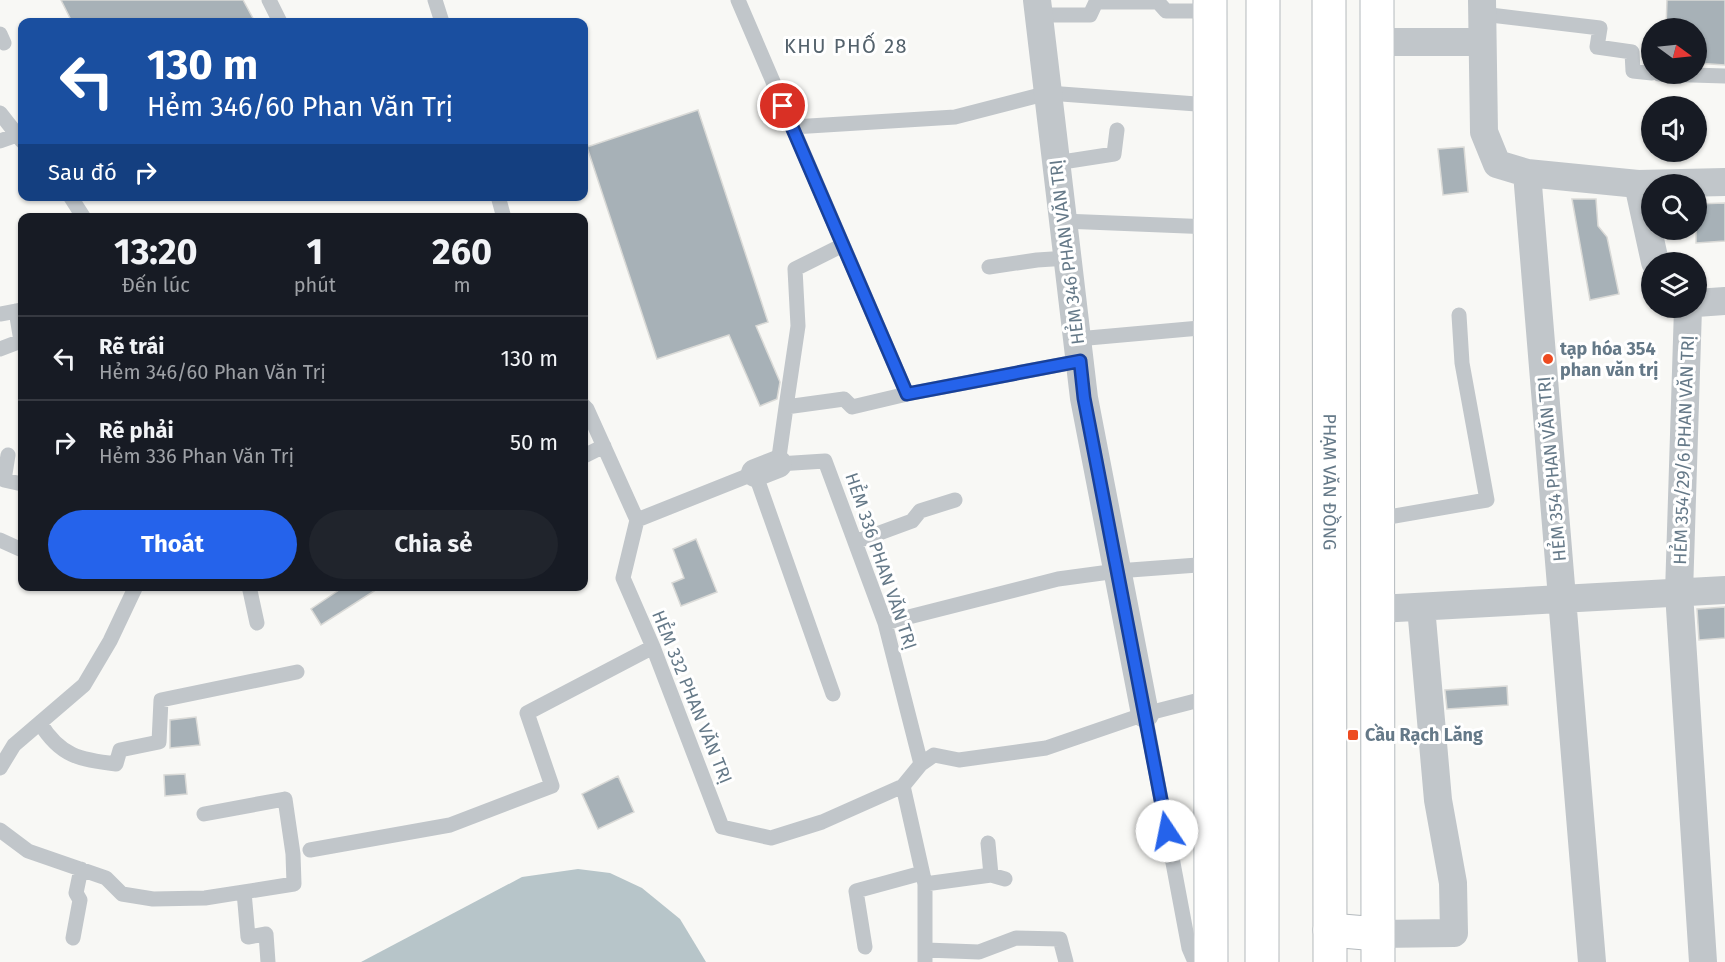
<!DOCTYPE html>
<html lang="vi">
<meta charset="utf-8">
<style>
:root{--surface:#171b24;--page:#20242c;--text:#f1f3f6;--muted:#9ea1a6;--line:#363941;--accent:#2563eb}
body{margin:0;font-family:"Fira Sans",sans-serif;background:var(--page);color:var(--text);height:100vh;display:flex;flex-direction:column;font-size:22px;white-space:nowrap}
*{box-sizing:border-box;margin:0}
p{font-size:20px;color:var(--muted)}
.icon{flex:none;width:33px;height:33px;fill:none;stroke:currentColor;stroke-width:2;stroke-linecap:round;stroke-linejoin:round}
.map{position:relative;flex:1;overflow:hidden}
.details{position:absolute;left:18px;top:213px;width:570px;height:378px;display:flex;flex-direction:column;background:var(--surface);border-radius:12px;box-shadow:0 2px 4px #0004}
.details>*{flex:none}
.top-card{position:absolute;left:18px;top:18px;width:570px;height:183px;border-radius:12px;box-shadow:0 2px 4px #0004;background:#1a4fa0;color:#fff;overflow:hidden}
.needle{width:39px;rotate:105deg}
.fabs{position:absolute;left:1641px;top:18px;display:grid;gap:12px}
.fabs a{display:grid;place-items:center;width:66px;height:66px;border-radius:50%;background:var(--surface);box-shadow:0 2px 4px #0004;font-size:30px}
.pin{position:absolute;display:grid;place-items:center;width:51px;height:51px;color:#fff;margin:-26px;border:3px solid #fff;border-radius:50%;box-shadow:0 2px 6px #0007}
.me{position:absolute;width:66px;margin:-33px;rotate:349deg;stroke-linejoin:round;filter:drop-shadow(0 0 4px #0008)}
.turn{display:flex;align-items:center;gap:21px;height:126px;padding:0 30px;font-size:27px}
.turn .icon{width:78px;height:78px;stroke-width:2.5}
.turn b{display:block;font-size:42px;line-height:51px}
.then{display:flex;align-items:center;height:57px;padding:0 30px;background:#0003;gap:12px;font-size:22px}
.eta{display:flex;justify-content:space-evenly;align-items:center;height:102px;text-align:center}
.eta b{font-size:36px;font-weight:700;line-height:42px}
.primary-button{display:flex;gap:12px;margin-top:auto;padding:12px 30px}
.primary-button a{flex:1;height:69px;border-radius:36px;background:var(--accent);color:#fff;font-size:24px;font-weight:700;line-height:69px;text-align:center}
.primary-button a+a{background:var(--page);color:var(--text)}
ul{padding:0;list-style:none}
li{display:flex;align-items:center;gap:18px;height:84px;padding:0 30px;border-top:2px solid var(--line)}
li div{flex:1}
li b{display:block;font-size:22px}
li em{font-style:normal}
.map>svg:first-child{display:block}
.water{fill:#b7c5c9}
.building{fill:#a7b1b7;stroke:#dadad7;stroke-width:1.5}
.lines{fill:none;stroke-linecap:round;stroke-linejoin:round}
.primary-casing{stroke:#b4babe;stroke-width:35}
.trunk-casing{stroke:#b4b9bc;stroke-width:35}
.service{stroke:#c1c6ca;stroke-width:15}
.minor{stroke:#c1c6ca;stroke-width:28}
.primary{stroke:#fff;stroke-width:33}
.trunk{stroke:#fff;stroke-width:33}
.route-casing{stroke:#184099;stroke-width:15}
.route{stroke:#2563eb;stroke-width:10}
.poi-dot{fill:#ed4b21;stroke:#fff;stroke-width:2}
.labels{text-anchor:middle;stroke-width:6;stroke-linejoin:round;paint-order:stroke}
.street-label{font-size:18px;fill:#657988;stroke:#fff}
.poi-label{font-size:18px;font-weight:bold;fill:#657988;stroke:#fff;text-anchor:start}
.neighbourhood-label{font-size:20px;letter-spacing:1.5px;fill:#54626c;stroke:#fff}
</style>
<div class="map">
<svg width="1725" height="962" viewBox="0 0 1725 962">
<rect width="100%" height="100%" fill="#f8f8f5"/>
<!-- water -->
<path class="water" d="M 578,869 L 610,873 L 642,888 L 680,919 L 706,962 L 361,962 L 522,877 Z"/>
<!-- building -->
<path class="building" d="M 61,0 L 243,0 L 255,22 L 72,22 Z
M 1667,0 L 1725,0 L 1725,65 L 1696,63 L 1696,28 L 1666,28 Z
M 698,110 L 768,322 L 756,326 L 780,382 L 777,399 L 760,406 L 729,335 L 657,359 L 587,147 Z
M 1464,147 L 1468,192 L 1443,195 L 1438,149 Z
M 1572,199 L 1596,199 L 1598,226 L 1607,237 L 1619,294 L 1590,300 Z
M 1725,203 L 1725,241 L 1696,243 L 1696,204 Z
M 696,539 L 717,592 L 681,606 L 672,583 L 684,578 L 673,549 Z
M 345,586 L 382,586 L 321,625 L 311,609 Z
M 1725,607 L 1725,638 L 1699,640 L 1697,609 Z
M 1507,686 L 1508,705 L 1447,709 L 1445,690 Z
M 196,717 L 200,745 L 170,748 L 170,720 Z
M 185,774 L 187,794 L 165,796 L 164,775 Z
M 618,776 L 634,812 L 598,829 L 582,794 Z"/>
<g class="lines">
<!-- primary casing -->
<g class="primary-casing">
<path id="primary" d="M 1210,0 L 1211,962
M 1377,0 L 1378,962
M 1330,930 L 1378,934"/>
</g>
<!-- trunk casing -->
<g class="trunk-casing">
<g id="trunk">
<path id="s1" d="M 1329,0 L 1330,962"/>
<path d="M 1262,962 L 1263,0"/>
</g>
</g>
<!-- service -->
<path class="service" d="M 269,0 L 280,22
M 435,0 L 442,22
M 738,0 L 907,394 L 852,407 L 844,399 L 786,407 L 778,464 L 825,461 L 885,623 L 921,764 L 903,786 L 925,884 L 925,962
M 1482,14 L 1600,28 L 1597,47 L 1632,52 L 1633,71 L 1652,73
M 1038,15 L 1090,15 L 1096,2 L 1158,2 L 1166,11 L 1210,11
M 0,34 L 4,43
M 1659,74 L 1725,76
M 0,113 L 22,141
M 793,127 L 955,117 L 1048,93 L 1210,105
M 0,141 L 17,135
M 1056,163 L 1114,154 L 1117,130
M 70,196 L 84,218
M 498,196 L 504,218
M 1063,221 L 1211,227
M 989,267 L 1037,260 L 1068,258
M 0,314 L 22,310
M 1077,339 L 1211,327
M 0,349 L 21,341 L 16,311
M 907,394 L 1080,361
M 584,406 L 587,409 L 637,520 L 623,578 L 653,647 L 722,827 L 771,838 L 822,822 L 903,786
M 786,407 L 798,326 L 795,269 L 843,245
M 8,455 L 4,480 L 22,484
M 584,456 L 604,446
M 1377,519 L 1487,500 L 1462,363 L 1459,315
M 637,520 L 755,473 L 833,694
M 0,540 L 22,550
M 855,542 L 912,521 L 920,511 L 955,500
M 249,586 L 257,623
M 885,623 L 1058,579 L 1117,571 L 1211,564
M 1145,714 L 1189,948 L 1195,962
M 40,723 C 60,756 80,760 116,764 L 120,750 L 159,742 L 161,700 L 297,672
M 921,764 L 934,755 L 959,760 L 1046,748 L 1145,714 L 1211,697
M 0,768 L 14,745 L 84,685 L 110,641 L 136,586
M 0,830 L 28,851 L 106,878 L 122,894 L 153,899 L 205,898 L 294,884 L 293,854 L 285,799 L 204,814
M 988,843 L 991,875
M 310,850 L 450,825 L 552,786 L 527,713 L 653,647
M 925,884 L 991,875 L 1005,879
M 244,892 L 248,937 L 266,934 L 268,962
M 73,938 L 80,900 L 76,893 L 81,869
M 865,947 L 856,891 L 922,873
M 926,950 L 979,952 L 1016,938 L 1060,939 L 1066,962"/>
<!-- minor -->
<path class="minor" d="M 1037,0 L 1084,398 L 1145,714
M 1482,0 L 1484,132 L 1497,164 L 1527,173 L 1592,962
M 1377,42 L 1482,42
M 1527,173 L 1638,184 L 1655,262
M 1638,184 L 1725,182
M 1696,303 L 1725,301
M 1688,308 L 1679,593 L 1703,962
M 755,473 L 778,464
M 1378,609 L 1725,590
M 1378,934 L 1454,933 L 1453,883 L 1438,800 L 1421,607"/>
<!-- primary -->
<use href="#primary" class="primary"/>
<!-- trunk -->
<use href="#trunk" class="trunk"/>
</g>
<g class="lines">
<!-- route casing -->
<g class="route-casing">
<path id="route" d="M 783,106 L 907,394 L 1080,361 L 1084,398 L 1167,831"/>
</g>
<!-- route -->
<use href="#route" class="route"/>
</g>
<!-- markers -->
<g class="poi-dot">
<circle cx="1548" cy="359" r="6"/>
<rect x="1347" y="729" width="12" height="12" rx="3"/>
</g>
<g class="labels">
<!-- street labels -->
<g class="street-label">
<text transform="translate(1067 252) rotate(-97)" y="6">HẺM 346 PHAN VĂN TRỊ</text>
<text transform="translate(1684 450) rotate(-88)" y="6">HẺM 354/29/6 PHAN VĂN TRỊ</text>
<text transform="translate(1552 469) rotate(-95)" y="6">HẺM 354 PHAN VĂN TRỊ</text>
<text dy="6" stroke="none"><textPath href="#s1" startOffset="482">PHẠM VĂN ĐỒNG</textPath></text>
<text transform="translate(881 561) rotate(71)" y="6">HẺM 336 PHAN VĂN TRỊ</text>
<text transform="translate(692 697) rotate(68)" y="6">HẺM 332 PHAN VĂN TRỊ</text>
</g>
<!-- poi labels -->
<g class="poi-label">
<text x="1560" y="355">tạp hóa 354<tspan x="1560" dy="21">phan văn trị</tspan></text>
<text x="1365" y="741">Cầu Rạch Lăng</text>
</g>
<!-- neighbourhood labels -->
<g class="neighbourhood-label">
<text x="846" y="53">KHU PHỐ 28</text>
</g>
</g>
</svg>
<div class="fabs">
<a><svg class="needle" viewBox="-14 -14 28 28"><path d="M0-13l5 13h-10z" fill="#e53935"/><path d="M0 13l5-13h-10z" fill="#9ea1a6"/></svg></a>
<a><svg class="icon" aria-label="sound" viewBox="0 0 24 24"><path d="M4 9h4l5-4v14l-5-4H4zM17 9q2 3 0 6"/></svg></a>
<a><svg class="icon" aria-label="search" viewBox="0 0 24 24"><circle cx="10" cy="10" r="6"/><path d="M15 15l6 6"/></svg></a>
<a><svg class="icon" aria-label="layers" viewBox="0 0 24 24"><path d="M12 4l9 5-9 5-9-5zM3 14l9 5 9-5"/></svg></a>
</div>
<div class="pin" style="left:783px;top:106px;background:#d93025"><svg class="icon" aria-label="arrive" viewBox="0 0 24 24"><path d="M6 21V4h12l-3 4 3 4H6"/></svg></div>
<svg class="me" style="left:1167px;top:831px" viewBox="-20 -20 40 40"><circle r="19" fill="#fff"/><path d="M0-13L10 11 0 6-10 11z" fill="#2563eb"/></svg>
<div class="top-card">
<div class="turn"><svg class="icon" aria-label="left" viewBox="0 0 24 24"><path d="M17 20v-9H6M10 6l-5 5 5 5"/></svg><div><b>130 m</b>Hẻm 346/60 Phan Văn Trị</div></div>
<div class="then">Sau đó<svg class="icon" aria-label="right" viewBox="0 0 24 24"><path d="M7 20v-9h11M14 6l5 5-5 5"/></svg></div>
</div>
<section class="details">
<div class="eta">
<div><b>13:20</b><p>Đến lúc</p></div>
<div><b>1</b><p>phút</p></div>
<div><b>260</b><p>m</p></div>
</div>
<ul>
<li><svg class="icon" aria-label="left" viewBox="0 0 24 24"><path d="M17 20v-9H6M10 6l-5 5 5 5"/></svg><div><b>Rẽ trái</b><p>Hẻm 346/60 Phan Văn Trị</p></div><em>130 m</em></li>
<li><svg class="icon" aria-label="right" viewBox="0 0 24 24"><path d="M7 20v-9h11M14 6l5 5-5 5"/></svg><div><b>Rẽ phải</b><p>Hẻm 336 Phan Văn Trị</p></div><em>50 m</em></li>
</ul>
<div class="primary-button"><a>Thoát</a><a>Chia sẻ</a></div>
</section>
</div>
